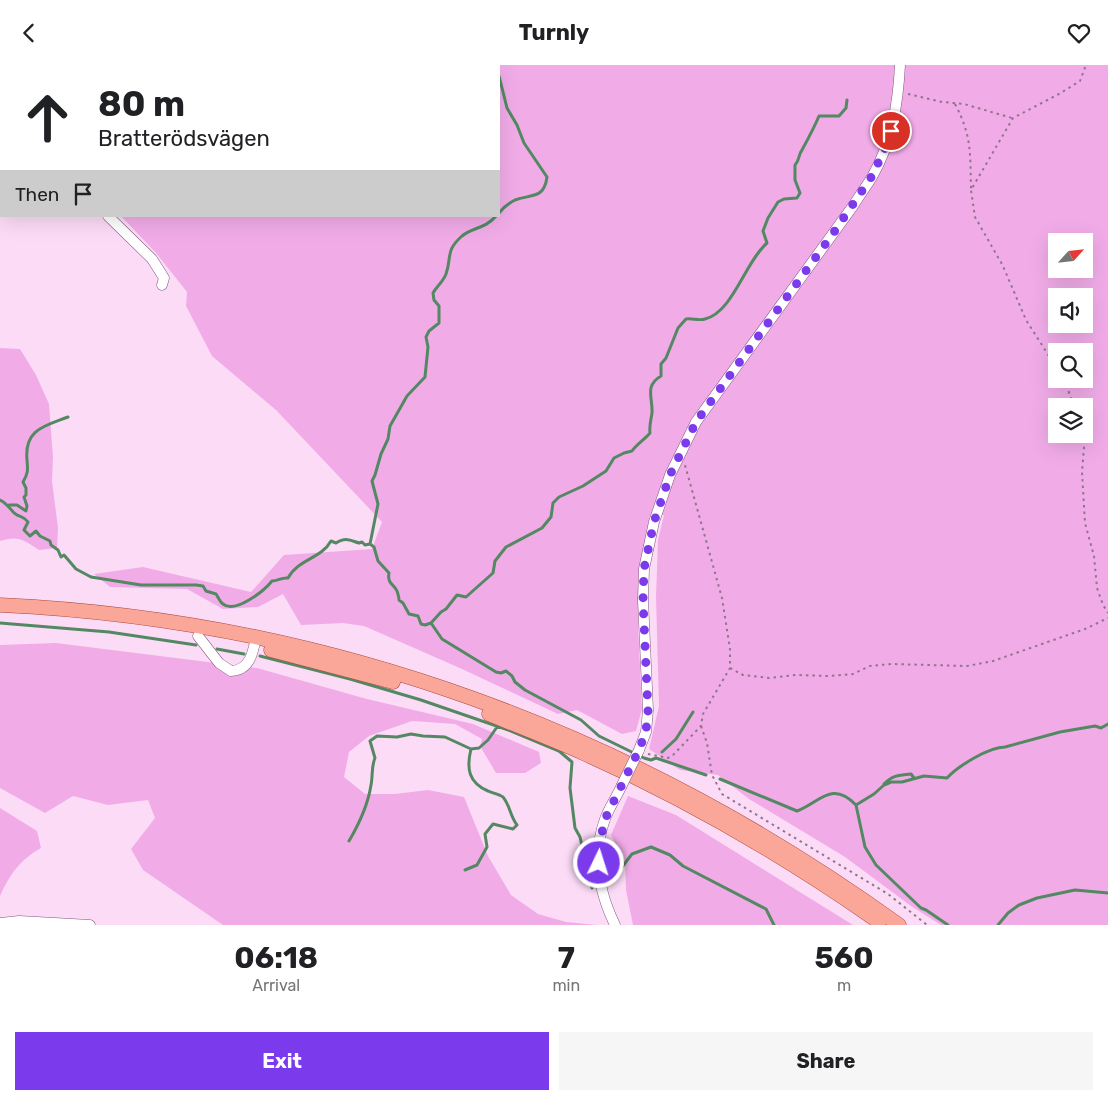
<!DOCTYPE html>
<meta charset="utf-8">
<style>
:root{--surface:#fff;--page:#f6f6f6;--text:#202124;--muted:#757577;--accent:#7c3aed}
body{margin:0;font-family:Rubik,sans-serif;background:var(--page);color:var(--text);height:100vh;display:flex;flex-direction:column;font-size:19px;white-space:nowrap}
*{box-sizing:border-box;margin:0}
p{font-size:16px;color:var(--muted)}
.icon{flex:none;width:28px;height:28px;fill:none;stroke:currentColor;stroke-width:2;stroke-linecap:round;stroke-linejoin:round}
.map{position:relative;height:860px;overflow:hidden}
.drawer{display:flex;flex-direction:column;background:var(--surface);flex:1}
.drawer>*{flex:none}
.hud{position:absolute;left:0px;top:0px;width:500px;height:152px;box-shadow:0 5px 20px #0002;background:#fff;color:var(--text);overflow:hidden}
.needle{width:32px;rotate:63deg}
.controls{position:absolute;left:1048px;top:168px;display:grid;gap:10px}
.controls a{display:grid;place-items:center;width:45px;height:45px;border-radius:0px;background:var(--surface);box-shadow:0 5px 20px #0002;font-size:25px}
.pin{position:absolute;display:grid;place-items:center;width:42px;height:42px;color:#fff;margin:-21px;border:2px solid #fff;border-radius:50%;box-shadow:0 1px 5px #0007}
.me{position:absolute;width:55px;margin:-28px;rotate:4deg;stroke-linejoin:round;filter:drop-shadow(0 0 4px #0008)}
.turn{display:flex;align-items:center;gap:18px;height:105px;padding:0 15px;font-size:22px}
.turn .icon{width:65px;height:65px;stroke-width:2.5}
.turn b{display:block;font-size:35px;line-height:42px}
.then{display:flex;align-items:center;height:48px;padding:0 15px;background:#0003;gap:10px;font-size:19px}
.eta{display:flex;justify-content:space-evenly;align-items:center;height:85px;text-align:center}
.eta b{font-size:30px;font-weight:700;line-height:35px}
.action{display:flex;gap:10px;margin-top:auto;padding:10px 15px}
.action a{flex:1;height:58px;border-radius:0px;background:var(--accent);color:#fff;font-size:20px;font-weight:700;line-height:58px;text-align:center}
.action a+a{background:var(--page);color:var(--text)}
header{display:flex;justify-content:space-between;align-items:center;height:65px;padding:0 15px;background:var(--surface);font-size:22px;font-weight:700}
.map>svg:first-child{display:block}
.green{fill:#f1ace8;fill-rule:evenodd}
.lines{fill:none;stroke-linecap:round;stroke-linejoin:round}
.stream{stroke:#538862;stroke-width:3}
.minor-casing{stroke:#85557f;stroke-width:11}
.major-casing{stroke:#a7483e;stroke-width:15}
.path{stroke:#8f758b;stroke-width:2;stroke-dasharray:2.5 4;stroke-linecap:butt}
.minor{stroke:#fff;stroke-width:10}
.major{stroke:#faa799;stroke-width:14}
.minor-bridge-casing{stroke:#85557f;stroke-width:11;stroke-linecap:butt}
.minor-bridge{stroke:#fff;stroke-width:10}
.route{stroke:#7c3aed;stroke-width:9;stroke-dasharray:0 16.2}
</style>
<header><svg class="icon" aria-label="back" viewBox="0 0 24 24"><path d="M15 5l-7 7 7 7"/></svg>Turnly<svg class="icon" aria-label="heart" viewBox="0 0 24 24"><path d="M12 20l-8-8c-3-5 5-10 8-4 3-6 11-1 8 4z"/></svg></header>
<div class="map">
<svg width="1108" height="860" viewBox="0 0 1108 860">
<rect width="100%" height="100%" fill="#fcdbf7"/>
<!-- green -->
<path class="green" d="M 0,0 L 1108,0 L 1108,860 L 941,860 L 911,841 L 845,792 L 749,734 L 718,710 L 680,705 L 649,684 L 659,641 L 656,532 L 658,475 L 664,450 L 650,450 L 645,475 L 638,533 L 638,559 L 642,644 L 636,666 L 622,669 L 577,645 L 558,649 L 462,604 L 364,561 L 343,558 L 301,560 L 283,529 L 258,542 L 223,544 L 187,524 L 110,522 L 94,509 L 143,502 L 251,527 L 284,490 L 372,484 L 382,457 L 276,345 L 212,291 L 186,241 L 187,227 L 156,188 L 121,151 L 499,151 L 499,1 L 1,1 L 1,18 ZM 1056,176 L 1084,176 L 1084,204 L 1056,204 ZM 1056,231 L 1084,231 L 1084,259 L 1056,259 ZM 1056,286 L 1084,286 L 1084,314 L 1056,314 ZM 1056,341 L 1084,341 L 1084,369 L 1056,369 Z
M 0,283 L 20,284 L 36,310 L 49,339 L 53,392 L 52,416 L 58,463 L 57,483 L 39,485 C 24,475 18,470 0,476 Z
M 56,578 L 257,603 L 367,634 L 473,659 L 539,687 L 541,698 L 525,708 L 496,708 L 480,681 L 482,674 L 455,659 L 412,656 L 369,671 L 349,687 L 344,712 L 365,729 L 395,729 L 428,725 L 464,732 L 488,791 L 511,830 L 538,849 L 566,857 L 597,860 L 223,860 L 143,805 L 131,784 L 155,753 L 148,735 L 108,740 L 73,731 L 45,748 L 0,723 L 0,580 Z
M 628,731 L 676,750 L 853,860 L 633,860 L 626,825 L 625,797 L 611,770 Z
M 0,743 L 37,766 L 41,783 C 20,795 10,809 0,831 Z"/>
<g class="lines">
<!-- stream -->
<path class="stream" d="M 490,0 L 491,1
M 499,11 L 507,43 L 517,60 L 524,78 L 547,112 C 544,134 532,129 515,135 C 509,138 503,143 499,148
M 0,435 C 9,439 11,447 17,450 C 22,452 24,452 28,457 L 24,465 L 30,471 L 36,466 L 40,471 L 50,476 L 51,480 L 58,485 L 61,492 L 64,490 L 76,504 L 91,512 L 141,520 L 196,520 L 203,521 L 206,526 L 216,529 C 218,532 220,537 223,539 C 235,549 264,526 272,516 C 278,516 282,512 288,513 C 298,494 321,494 331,476 L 336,478 C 346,472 349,475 359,478 L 362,477 L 365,480 L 370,479 L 374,482 L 378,496 L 389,508 C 387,519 394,519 397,526 C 398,529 399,532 399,535 L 403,538 L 409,549 L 418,551 L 421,559 L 425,560 L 431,558 L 442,574 L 496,607 L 501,608 L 506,606 L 512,611 L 515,617 L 525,625 L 581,655 L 599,671 L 644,693 L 651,695 L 656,693 L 706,710
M 9,440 L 17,440 L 26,446 L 27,441 L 24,432 L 26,430 L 26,423 L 23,417 C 28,409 28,405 27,395 C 24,364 45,361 68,352
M 370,479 L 378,439 L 372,416 L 375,410 L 381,389 L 388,374 L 390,361 L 407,331 L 425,312 L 428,282 L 426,272 L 429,266 L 439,258 L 439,241 L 434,235 L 433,228 C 437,221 443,217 446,209 C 452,192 445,186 462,171 C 473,162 485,164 496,151
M 0,558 L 109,567 L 196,580
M 431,558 L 441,547 L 446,544 L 457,530 L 466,532 L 493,508 L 495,496 L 506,482 L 542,463 L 551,452 L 553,438 L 559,432 L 583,421 L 606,406 L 614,393 L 624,388 L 632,386 C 637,379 644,375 650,368 C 649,361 651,355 652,348 C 653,333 644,321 661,311 L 661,299 L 666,293 L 678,263 L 686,254 C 692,253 699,256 705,254 C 733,247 745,197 767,178 L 763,166 L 768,153 L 778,137 L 784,134 L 797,133 L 800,128 L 795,115 L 795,100 C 800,95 798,90 802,85 C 808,74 814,63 819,51 L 839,51 L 846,43 L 847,35
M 217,584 L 244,589
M 260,591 L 350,614 L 421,635 L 511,666 L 559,686 L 572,697 L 570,723 L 575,763 L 580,772 L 592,823
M 662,687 L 676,674 L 693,647
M 720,714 L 797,746 C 820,737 832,715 856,740 L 874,729 L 884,720 L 891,717 L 902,717 L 924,711 L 947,713 C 958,701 989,682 1005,682 L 1060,667 L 1095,661 L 1101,663 L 1108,659
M 884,719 C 892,710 900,710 911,709 L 914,713
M 856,740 L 865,782 L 876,800 L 921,843 L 926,845 L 948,860
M 349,776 C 359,759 368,740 371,720 C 373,711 371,702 375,693 L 370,676 L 377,671 L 397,672 L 411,669 L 423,671 L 445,672 L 471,684 L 479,683 L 488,675 L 497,662
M 465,805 L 477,800 L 487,782 L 485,769 L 493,759 L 513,764 L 517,760 C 510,751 510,740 503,732 C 499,729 492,728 488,726 C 469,718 466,704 471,684
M 608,816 L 612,815 L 632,789 L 651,782 L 670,790 L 683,801 L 766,844 L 774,860
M 998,860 L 1008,848 L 1019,840 L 1037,833 L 1075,825 L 1108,828"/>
<!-- minor casing -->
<g class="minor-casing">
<path id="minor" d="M 0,26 L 1,27
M 108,151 L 152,194 L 164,213 L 162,220
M 198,571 L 219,598 L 231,606 C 250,605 253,588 256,572
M 639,685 L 646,667 L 648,645 L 643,535 L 644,504 L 654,457 L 670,410 L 696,357 L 853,141 C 859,131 866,122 872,112 C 892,77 898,39 900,0
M 0,858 L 19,856 L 90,860
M 615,860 C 599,827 592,790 605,754 C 609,743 616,733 621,722"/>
</g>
<!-- major casing -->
<g class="major-casing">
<path id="major" d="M 0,540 C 329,555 633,668 899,860
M 271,585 L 393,617
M 489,649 C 520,662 552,674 583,688 C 687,734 786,792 879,857"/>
</g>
<!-- path -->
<path class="path" d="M 908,29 L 942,37 L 964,39 L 1012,53
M 955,39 C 972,71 970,88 971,124
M 1056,302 L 1026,255 L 1003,201 L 975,152 L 971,125 L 1013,53 L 1059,29 L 1080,16 L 1086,0
M 1064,314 L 1074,341
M 1081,369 L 1084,382 L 1082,407 L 1085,458 L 1094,491 L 1097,523 L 1103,540 L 1108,548
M 730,603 L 743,610 L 769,613 L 796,610 L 828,611 L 853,609 L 870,601 L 891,599 L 967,601 L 993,596 L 1085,564 L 1108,553
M 701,661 L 707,678 L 712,710 L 722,729 L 888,829 L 927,860
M 648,689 L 668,693 L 673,690 L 701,661 L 703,649 L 730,603 L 730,584 L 722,533 L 685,400"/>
<!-- minor -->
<use href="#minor" class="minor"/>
<!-- major -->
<use href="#major" class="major"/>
<!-- minor-bridge casing -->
<g class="minor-bridge-casing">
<path id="minor-bridge" d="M 621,722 L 639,685"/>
</g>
<!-- minor-bridge -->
<use href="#minor-bridge" class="minor-bridge"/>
</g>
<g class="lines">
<!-- route -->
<path class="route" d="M 599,798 L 599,781 L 605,754 L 639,685 L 646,666 L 648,646 L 643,535 L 644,504 L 654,457 L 670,410 L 696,357 L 832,170 L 872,111 L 888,77 L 891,66"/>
</g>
</svg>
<div class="controls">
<a><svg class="needle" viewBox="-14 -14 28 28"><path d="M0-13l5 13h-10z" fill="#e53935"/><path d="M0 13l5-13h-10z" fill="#757577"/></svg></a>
<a><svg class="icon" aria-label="sound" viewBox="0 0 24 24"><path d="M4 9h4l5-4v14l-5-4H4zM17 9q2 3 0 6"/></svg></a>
<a><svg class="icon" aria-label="search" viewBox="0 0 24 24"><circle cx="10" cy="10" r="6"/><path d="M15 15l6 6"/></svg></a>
<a><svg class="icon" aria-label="layers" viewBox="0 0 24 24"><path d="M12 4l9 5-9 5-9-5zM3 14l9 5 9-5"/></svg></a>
</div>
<div class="pin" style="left:891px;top:66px;background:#d93025"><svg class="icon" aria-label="arrive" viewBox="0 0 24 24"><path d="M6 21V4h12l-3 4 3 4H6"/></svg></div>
<svg class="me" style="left:599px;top:798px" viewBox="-20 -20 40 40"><circle r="17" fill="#7c3aed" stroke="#fff" stroke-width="3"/><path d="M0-11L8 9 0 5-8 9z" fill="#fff"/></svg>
<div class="hud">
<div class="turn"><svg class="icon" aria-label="ahead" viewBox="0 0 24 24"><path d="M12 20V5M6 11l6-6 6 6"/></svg><div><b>80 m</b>Bratterödsvägen</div></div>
<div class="then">Then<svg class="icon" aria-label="arrive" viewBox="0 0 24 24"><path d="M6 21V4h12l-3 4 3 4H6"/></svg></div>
</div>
</div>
<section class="drawer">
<div class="eta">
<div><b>06:18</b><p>Arrival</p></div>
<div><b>7</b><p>min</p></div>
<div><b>560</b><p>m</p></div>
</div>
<div class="action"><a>Exit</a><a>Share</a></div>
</section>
